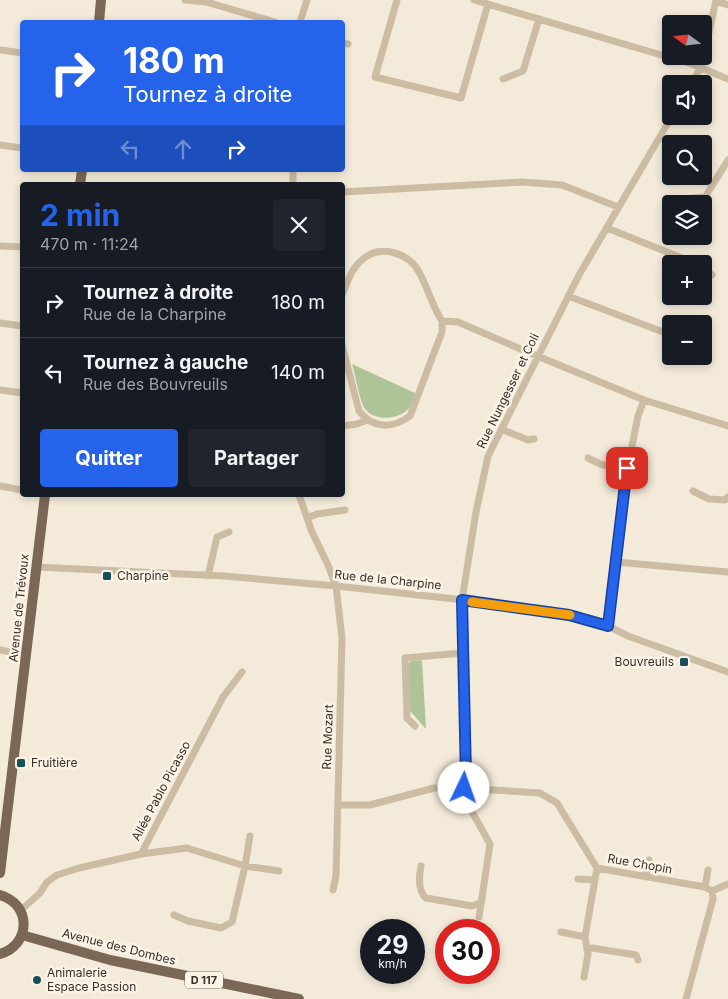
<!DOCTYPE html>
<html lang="fr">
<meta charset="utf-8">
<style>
:root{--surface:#171b24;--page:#20242c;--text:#f1f3f6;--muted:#9ea1a6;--line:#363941;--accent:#2563eb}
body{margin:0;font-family:Inter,sans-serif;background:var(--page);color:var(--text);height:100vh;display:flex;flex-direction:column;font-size:19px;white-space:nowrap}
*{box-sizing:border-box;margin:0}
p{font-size:16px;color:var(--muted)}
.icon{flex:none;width:28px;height:28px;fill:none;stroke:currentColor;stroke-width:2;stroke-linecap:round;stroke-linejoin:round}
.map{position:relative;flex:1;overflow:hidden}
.panel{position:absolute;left:20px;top:182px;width:325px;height:315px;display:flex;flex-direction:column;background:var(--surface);border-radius:5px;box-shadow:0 2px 8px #0003}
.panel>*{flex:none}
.hud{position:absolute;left:20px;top:20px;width:325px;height:152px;border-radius:5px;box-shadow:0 2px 8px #0003;background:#2563eb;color:#fff;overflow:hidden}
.needle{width:32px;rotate:285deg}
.tools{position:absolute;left:662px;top:15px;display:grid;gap:10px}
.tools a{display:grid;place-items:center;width:50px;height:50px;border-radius:5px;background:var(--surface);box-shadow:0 2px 8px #0003;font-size:25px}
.speed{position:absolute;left:360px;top:919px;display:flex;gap:10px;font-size:25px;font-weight:700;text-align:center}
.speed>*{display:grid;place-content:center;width:65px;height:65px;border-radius:50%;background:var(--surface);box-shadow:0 2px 8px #0003;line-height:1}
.speed small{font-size:12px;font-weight:400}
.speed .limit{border:8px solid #d22;background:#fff;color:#111}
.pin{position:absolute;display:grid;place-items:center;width:42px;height:42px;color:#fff;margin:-21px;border-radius:10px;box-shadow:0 2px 8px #0006}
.me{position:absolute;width:55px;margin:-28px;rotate:3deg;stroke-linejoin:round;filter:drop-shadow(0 0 4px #0008)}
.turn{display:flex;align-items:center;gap:18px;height:105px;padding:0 20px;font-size:22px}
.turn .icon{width:65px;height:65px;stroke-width:2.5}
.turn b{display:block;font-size:35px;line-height:42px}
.lanes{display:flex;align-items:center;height:48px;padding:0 20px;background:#0003;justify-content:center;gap:25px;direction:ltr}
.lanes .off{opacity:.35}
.round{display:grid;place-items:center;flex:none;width:52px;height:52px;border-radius:5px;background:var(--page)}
.head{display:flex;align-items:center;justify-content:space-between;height:85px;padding:0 20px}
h1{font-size:30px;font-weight:700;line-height:38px;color:var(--accent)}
.action{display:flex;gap:10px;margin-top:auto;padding:10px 20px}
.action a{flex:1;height:58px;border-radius:5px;background:var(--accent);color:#fff;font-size:20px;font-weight:700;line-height:58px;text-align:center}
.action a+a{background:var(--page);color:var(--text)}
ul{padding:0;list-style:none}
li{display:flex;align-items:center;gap:15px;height:70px;padding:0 20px;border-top:1px solid var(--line)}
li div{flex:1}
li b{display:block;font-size:19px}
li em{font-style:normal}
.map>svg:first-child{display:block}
.park{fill:#afc398}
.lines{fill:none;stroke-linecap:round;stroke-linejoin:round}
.minor{stroke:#ccbca4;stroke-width:7}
.primary{stroke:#7a6756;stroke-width:10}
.route-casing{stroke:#184099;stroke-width:12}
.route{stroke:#2563eb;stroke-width:9}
.slow{stroke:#f59e0b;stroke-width:9}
.poi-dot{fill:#194f5b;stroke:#fbf4e6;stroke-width:2}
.labels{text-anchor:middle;stroke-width:5;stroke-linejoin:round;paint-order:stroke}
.shield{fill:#fbf4e6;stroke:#726960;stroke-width:1}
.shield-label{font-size:11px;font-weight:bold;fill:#372e26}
.street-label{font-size:12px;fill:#372e26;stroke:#fbf4e6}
.poi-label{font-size:12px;fill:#372e26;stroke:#fbf4e6;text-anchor:start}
</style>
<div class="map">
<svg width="728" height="999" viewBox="0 0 728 999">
<rect width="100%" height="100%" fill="#f3ead9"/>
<!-- park -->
<path class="park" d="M 352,364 L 415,393 C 414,397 412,403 410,407 C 400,420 375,422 365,409 C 360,402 355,374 352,364 Z
M 422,660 L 426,729 L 410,711 L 408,664 L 411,661 Z"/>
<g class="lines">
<!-- minor -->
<path class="minor" d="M 185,0 L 206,2 L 275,22
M 397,0 L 375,77 L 461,98 L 488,4
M 474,0 L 692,64 L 728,79
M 716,1 L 728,5
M 300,22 L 307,0
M 342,43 L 348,44
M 0,50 L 22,53
M 704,56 L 716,0
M 503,79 L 523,71 L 539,19
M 691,84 L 701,67 L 704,56
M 0,145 L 22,148
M 293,170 L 293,185
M 342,192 L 522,182 L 562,185 L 618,207
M 682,199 L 705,197 L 728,160
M 607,228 L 697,264
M 0,246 L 22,247
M 704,267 L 712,275
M 342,295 C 347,283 352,267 363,259 C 381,244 409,253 419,272 C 428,288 432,306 442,321 L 458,322 L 525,351 L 644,400 L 728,426
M 568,296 L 671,335
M 0,323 L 22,326
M 342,345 L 359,411 C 373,429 392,429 410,416 L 442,332 L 442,321
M 0,390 L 22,393
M 342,426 L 357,424 L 367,420
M 501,429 L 528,440 L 534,439
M 588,458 L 600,464 L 627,471
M 0,486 L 22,490
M 693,491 L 709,499 L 725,500 L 728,497
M 299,495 L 312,532 L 328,565 L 336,586 L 342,638 L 336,876 L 333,890
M 307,518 L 317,514 L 345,510
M 616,562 L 728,572
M 36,567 L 224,576 L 336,586 L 455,599 L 569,615 L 608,626 L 628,636 L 728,672
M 208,576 L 217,537 L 229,532
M 608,626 L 627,471 L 638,416 L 644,400
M 0,650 L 26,655
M 415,726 L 407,718 L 405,658 L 462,653
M 338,805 L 370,805 L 434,788 L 464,788 L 540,793 L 557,803 L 597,868 L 705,887 L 712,891 L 728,884
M 141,854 L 223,697 L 242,672
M 421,866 C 419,876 418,891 426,898 L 472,906 L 480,903 L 482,900
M 646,876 L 649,860
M 578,879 L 594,880
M 705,887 L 708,870
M 20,911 L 40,893 L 47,882 L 57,875 L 79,868 L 141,854 L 187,848 L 245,866 L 279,871
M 174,915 L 188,921 L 221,928 L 232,922 L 245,866 L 250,836
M 479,917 L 490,844 L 466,801 L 464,788 L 466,777 L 462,600 L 476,512 L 488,456 L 579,275 L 672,116
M 561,932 L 585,937
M 587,950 L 592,948 L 636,955 L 638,960
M 584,977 L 588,954 L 585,937 L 597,868
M 686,999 L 713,899 L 712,891"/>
<!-- primary -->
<path class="primary" d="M 99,22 L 101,0
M 80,185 L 82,170
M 0,873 L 45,495
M 0,895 C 32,904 31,945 0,954
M 22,935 L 110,960 L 299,999"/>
</g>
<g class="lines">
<!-- route casing -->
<g class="route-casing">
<path id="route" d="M 464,788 L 466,777 L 462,600 L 569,615 L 608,626 L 627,468"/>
</g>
<!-- route -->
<use href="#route" class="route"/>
<!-- slow -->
<path class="slow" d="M 472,602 L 570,615"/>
</g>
<!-- markers -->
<g class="poi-dot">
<rect x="102" y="571" width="10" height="10" rx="2.5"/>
<rect x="679" y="657" width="10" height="10" rx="2.5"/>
<rect x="16" y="758" width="10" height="10" rx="2.5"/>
<circle cx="37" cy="980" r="5"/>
</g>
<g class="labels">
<!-- shield labels -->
<rect class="shield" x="185" y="971.5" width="38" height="17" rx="4"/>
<g class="shield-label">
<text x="204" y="984">D 117</text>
</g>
<!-- street labels -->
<g class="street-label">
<text transform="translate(508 391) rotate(-64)" y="4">Rue Nungesser et Coli</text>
<text transform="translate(388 580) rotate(6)" y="4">Rue de la Charpine</text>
<text transform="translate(19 608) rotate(-84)" y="4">Avenue de Trévoux</text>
<text transform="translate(328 737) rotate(-88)" y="4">Rue Mozart</text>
<text transform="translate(161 791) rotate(-62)" y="4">Allée Pablo Picasso</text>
<text transform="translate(640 864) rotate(10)" y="4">Rue Chopin</text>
<text transform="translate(119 947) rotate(14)" y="4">Avenue des Dombes</text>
</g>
<!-- poi labels -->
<g class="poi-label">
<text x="117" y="580">Charpine</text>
<text x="674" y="666" text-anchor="end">Bouvreuils</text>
<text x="31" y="767">Fruitière</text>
<text x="47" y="977">Animalerie<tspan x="47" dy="14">Espace Passion</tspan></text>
</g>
</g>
</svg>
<div class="tools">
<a><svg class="needle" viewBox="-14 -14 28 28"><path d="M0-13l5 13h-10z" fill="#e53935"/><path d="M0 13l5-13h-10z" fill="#9ea1a6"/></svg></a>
<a><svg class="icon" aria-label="sound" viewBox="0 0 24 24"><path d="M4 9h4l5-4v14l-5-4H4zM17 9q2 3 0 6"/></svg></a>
<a><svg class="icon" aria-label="search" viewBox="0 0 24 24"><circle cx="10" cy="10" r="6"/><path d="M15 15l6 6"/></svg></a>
<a><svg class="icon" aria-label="layers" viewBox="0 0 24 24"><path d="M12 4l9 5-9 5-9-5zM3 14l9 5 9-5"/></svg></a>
<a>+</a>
<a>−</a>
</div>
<div class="speed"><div>29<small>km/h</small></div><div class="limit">30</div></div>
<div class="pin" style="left:627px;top:468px;background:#d93025"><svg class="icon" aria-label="arrive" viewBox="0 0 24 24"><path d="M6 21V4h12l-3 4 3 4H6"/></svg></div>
<svg class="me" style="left:464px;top:788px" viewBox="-20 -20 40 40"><circle r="19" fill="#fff"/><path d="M0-13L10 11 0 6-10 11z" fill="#2563eb"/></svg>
<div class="hud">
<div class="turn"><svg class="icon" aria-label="right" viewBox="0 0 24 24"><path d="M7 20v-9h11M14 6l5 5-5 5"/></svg><div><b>180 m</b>Tournez à droite</div></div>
<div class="lanes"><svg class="icon off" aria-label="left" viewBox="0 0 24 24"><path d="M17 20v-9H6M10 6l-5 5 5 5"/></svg><svg class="icon off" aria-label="ahead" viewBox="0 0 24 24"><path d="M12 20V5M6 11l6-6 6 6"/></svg><svg class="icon" aria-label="right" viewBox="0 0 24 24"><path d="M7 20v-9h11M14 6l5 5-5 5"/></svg></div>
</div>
<section class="panel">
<div class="head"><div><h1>2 min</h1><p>470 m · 11:24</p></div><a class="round"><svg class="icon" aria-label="close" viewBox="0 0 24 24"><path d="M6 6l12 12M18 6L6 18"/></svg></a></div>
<ul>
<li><svg class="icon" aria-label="right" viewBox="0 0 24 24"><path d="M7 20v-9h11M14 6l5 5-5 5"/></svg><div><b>Tournez à droite</b><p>Rue de la Charpine</p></div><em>180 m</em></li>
<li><svg class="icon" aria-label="left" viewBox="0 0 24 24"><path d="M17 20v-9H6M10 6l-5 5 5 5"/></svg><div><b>Tournez à gauche</b><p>Rue des Bouvreuils</p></div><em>140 m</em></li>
</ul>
<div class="action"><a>Quitter</a><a>Partager</a></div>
</section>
</div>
